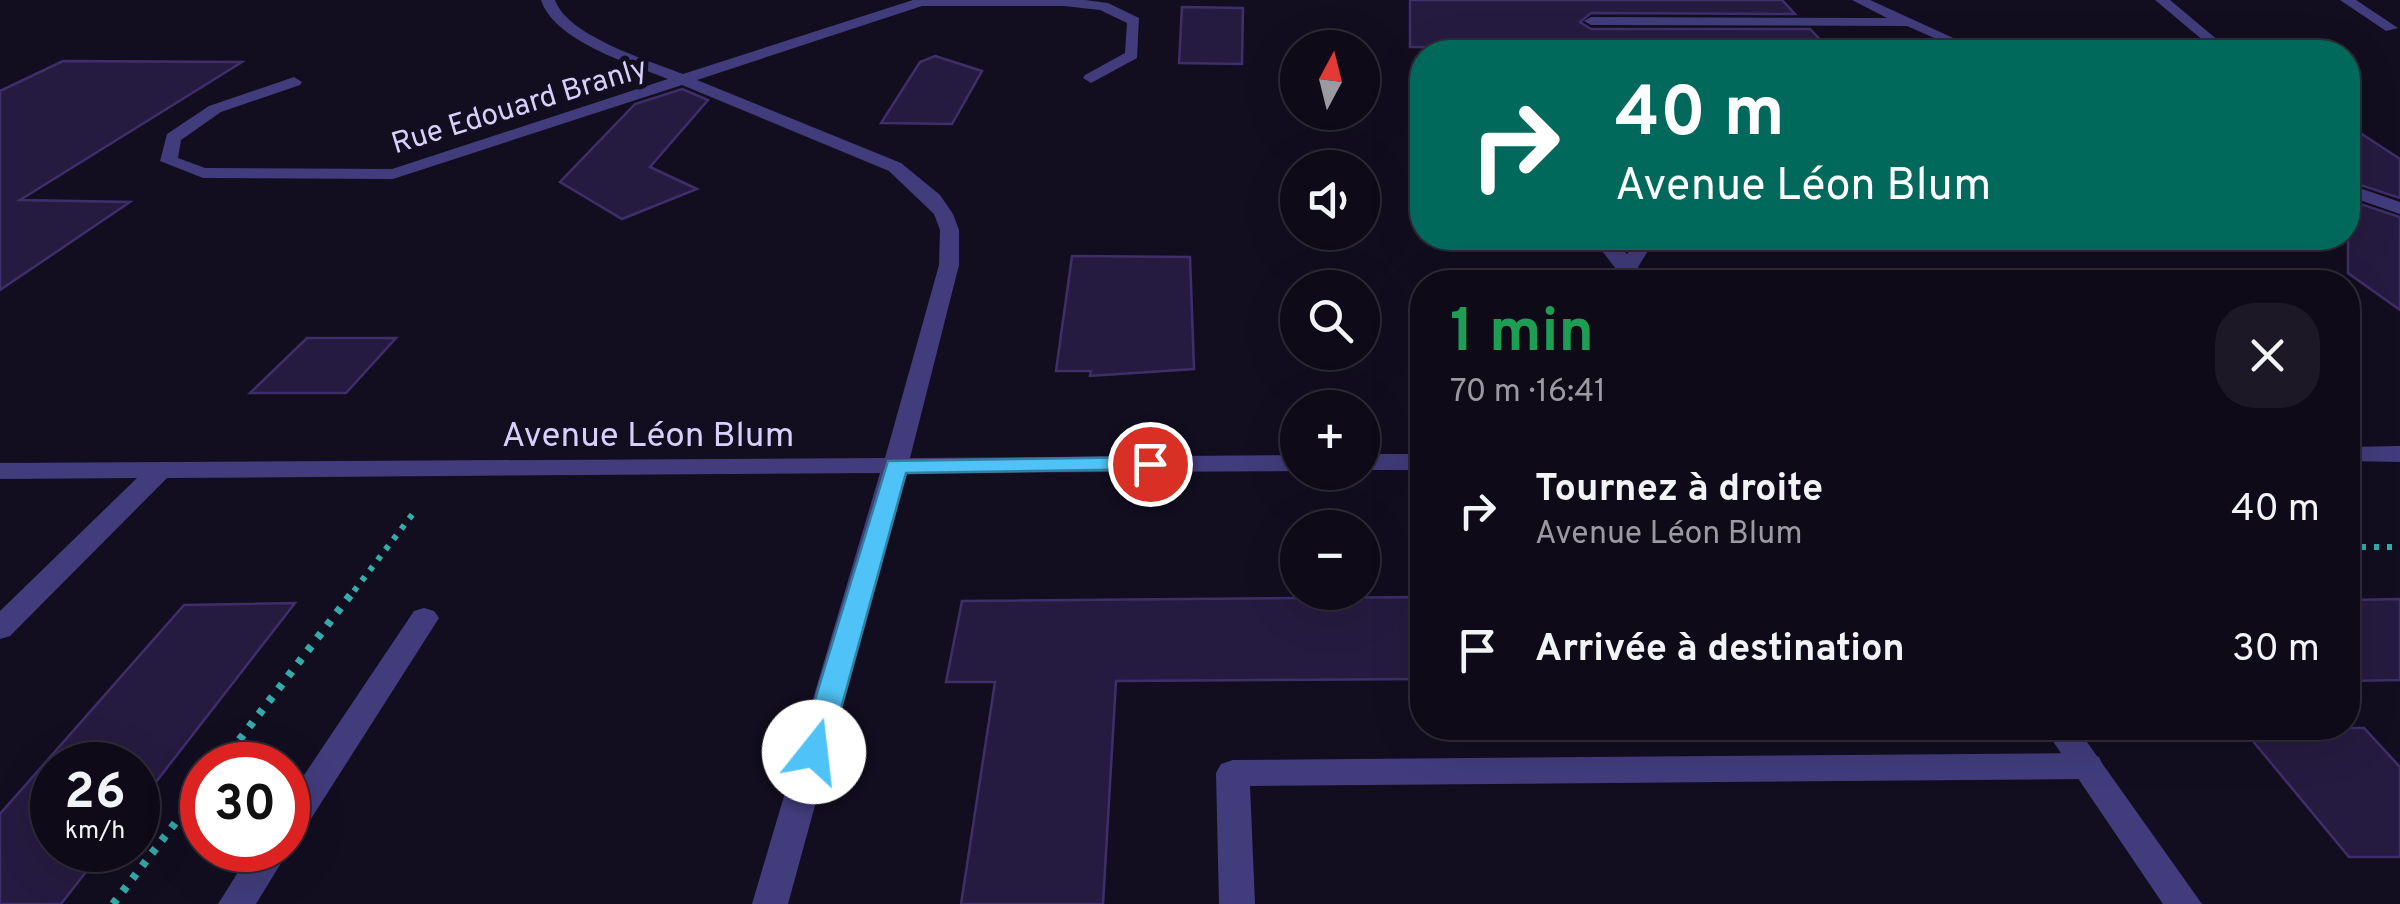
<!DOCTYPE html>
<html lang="fr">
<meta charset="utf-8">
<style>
:root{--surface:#0e0a18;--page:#1c1825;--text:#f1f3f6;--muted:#9b9aa2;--line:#2e2b37}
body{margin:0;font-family:Overpass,sans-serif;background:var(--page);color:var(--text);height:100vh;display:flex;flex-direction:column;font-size:38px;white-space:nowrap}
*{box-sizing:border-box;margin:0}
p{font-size:32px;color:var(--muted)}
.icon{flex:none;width:55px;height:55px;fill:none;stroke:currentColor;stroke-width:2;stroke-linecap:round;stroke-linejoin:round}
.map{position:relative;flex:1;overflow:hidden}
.details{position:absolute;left:1410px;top:270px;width:950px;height:470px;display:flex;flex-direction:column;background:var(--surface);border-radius:40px;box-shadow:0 10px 40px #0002,0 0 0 2px var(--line)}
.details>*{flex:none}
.guide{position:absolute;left:1410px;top:40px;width:950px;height:210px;border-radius:40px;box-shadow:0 10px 40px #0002,0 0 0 2px var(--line);background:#00695c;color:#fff;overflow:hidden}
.needle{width:65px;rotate:7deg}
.tools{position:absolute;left:1280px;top:30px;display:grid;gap:20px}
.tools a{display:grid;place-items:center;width:100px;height:100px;border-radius:50%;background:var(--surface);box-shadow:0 10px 40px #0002,0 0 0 2px var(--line);font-size:50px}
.speed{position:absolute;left:30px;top:742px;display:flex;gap:20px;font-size:50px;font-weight:700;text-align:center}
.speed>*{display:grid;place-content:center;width:130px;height:130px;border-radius:50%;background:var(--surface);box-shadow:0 10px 40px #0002,0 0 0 2px var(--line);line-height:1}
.speed small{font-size:25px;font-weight:400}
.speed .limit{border:15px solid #d22;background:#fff;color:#111}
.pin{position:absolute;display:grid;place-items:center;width:85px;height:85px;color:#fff;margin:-42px;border:5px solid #fff;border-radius:50%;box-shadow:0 2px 10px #0007}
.me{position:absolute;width:110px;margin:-55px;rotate:16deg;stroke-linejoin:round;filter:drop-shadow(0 0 8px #0008)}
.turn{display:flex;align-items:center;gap:35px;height:210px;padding:0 40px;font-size:45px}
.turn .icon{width:130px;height:130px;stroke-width:2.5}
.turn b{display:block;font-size:70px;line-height:85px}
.round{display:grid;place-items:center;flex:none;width:105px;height:105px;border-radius:40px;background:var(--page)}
.headline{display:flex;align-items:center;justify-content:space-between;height:170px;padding:0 40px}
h1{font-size:60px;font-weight:700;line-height:75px;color:#1e9e55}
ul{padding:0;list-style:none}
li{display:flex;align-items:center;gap:30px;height:140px;padding:0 40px}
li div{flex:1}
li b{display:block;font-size:38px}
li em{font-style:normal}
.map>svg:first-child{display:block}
.building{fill:#251b40;stroke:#3e2f6a;stroke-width:2.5}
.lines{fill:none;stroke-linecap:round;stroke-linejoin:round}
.path-far1{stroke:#35abaa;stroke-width:6;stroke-dasharray:5 8;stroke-linecap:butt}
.path{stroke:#35abaa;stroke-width:8;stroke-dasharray:6 10;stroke-linecap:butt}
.lane{fill:#423c7c;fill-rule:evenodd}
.street{fill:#423c7c;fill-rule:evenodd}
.route{fill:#4fc3f7;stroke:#337fa1;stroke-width:2.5}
.labels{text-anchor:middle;stroke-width:10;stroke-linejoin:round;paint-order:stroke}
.far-street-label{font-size:30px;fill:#d7d0fc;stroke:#120e20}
.street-label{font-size:35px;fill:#d7d0fc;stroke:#120e20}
</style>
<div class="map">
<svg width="2400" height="904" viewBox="0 0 2400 904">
<rect width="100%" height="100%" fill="#120e20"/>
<!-- building -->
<path class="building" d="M 1410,0 L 1782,0 L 1795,14 L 1591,13 L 1580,22 L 1591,29 L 1810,29 L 1830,50 L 1410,47 Z
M 1182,7 L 1243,8 L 1242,64 L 1179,63 Z
M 935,56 L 982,71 L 952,124 L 881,123 L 920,62 Z
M 63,61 L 242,62 L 20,200 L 130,202 L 0,290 L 0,91 Z
M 682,89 L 708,100 L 650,167 L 697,189 L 622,219 L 560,182 L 635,104 Z
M 2348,125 L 2400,159 L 2400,198 L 2348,181 Z
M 2348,200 L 2400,217 L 2400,310 L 2348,273 Z
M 1072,256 L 1190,257 L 1194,369 L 1090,376 L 1091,371 L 1056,371 Z
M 307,338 L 396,338 L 346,393 L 250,393 Z
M 1422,597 L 1422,679 L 1116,681 L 1103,904 L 961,904 L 995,682 L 946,682 L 962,601 Z
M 2400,599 L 2400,680 L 2348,681 L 2348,600 Z
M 295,603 L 138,805 L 138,765 L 52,765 L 52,850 L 103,850 L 61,904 L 0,904 L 0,814 L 184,605 Z
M 2242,728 L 2364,728 L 2400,767 L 2400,857 L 2349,857 Z"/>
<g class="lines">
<!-- path-far1 -->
<path class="path-far1" d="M 2348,547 L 2400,547
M 354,591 L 415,511"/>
<!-- path -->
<path class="path" d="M 220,765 L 355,589
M 113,904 L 202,788"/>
<!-- lane -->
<path class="lane" d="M 424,608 L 434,611 L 439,618 L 300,836 L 288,840 L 288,799 L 414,611 Z
M 2087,753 L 2099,757 L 2103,766 L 2099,775 L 2087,779 L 1250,786 L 1255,904 L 1219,904 L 1216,773 L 1221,764 L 1233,760 Z
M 288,846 L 289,850 L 256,904 L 218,904 L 252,850 L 288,850 Z"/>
<!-- street -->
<path class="street" d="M 541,0 L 555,0 C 567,36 650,61 683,74 L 913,0 L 1085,0 L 1108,3 L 1139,18 L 1137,58 L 1091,83 L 1083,78 L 1085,75 L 1125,53 L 1127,23 L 1100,10 L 1064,6 L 922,6 L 697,80 L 901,163 L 940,195 L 953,214 L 959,230 L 959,265 L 910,458 L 1298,455 L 1298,471 L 906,473 L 788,904 L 752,904 L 880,473 L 167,478 L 10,636 L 0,639 L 0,611 L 137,478 L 0,479 L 0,463 L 885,458 L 939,265 L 940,230 L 934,214 L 889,171 L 682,85 L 393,179 L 203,178 L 160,161 L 167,134 L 209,106 L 294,77 L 302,82 L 300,85 L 221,112 L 181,140 L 178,158 L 205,168 L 392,169 L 668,79 C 631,64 554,41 541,0 Z
M 1852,0 L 1870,0 L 1984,52 L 1966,52 L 1907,26 L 1591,25 L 1584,21 L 1591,17 L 1887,18 Z
M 2155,0 L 2170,0 L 2232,52 L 2217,52 Z
M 2340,0 L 2356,0 L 2398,28 L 2386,31 Z
M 2348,184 L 2400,202 L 2400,214 L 2348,196 Z
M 1592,238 L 1611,238 L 1627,254 L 1638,238 L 1656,238 L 1638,267 L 1646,282 L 1626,282 Z
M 2400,446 L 2400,462 L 2348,461 L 2348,447 Z
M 1362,454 L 1422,454 L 1422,470 L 1362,470 Z
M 2044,728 L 2077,728 L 2202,904 L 2163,904 Z"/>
</g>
<!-- route -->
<path class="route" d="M 1150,457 L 1161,464 L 1158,469 L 906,473 L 829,752 L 824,760 L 804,760 L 799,752 L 888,461 Z"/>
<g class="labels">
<!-- far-street labels -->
<g class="far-street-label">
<text transform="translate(519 105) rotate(-17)" y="10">Rue Edouard Branly</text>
</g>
<!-- street labels -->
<g class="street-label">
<text x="648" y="446">Avenue Léon Blum</text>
</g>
</g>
</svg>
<div class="tools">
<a><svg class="needle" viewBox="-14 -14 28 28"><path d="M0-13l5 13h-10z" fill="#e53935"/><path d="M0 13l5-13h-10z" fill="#9b9aa2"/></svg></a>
<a><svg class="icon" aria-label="sound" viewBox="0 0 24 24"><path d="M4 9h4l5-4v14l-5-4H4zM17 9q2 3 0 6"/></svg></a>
<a><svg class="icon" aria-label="search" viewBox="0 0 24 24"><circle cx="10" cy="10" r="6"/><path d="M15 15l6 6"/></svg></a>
<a>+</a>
<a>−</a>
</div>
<div class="speed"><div>26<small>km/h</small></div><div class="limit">30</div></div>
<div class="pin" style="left:1150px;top:464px;background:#d93025"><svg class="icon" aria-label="arrive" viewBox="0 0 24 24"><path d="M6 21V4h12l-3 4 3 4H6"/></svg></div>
<svg class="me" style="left:814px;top:752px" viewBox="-20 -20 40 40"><circle r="19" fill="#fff"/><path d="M0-13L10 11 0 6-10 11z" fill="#4fc3f7"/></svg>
<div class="guide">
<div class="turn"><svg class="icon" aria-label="right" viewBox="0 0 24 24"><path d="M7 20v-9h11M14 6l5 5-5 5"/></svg><div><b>40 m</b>Avenue Léon Blum</div></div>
</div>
<section class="details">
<div class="headline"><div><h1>1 min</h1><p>70 m · 16:41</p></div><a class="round"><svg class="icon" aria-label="close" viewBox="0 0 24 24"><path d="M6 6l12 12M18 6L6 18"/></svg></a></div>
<ul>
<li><svg class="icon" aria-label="right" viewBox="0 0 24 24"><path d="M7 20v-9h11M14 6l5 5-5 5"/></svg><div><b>Tournez à droite</b><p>Avenue Léon Blum</p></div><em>40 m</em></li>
<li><svg class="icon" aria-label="arrive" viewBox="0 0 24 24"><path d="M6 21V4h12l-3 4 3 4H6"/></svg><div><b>Arrivée à destination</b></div><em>30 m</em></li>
</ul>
</section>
</div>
